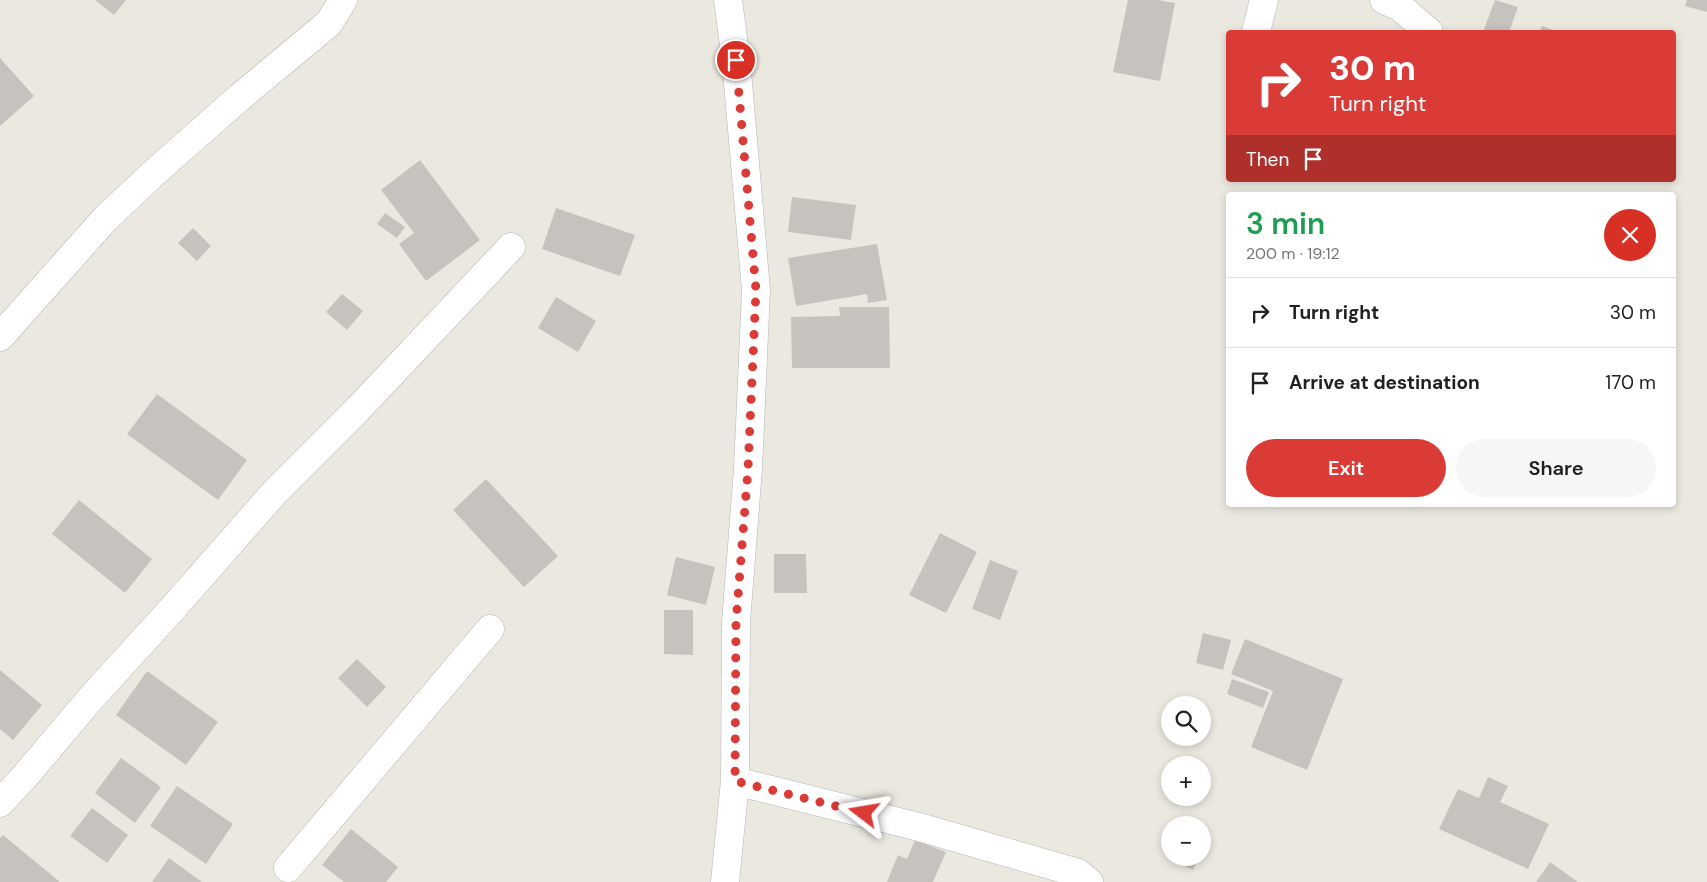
<!DOCTYPE html>
<meta charset="utf-8">
<style>
:root{--surface:#fff;--page:#f6f6f6;--text:#202124;--muted:#757577;--line:#e0e0e0;--accent:#db3b36}
body{margin:0;font-family:"DM Sans",sans-serif;background:var(--page);color:var(--text);height:100vh;display:flex;flex-direction:column;font-size:19px;white-space:nowrap}
*{box-sizing:border-box;margin:0}
p{font-size:16px;color:var(--muted)}
.icon{flex:none;width:28px;height:28px;fill:none;stroke:currentColor;stroke-width:2;stroke-linecap:round;stroke-linejoin:round}
.map{position:relative;flex:1;overflow:hidden}
.sheet{position:absolute;left:1226px;top:192px;width:450px;height:315px;display:flex;flex-direction:column;background:var(--surface);border-radius:5px;box-shadow:0 2px 8px #0003}
.sheet>*{flex:none}
.hud{position:absolute;left:1226px;top:30px;width:450px;height:152px;border-radius:5px;box-shadow:0 2px 8px #0003;background:#db3b36;color:#fff;overflow:hidden}
.controls{position:absolute;left:1161px;top:696px;display:grid;gap:10px}
.controls a{display:grid;place-items:center;width:50px;height:50px;border-radius:50%;background:var(--surface);box-shadow:0 2px 8px #0003;font-size:25px}
.pin{position:absolute;display:grid;place-items:center;width:42px;height:42px;color:#fff;margin:-21px;border:2px solid #fff;border-radius:50%;box-shadow:0 1px 5px #0007}
.me{position:absolute;width:55px;margin:-28px;rotate:284deg;stroke-linejoin:round;filter:drop-shadow(0 0 4px #0008)}
.turn{display:flex;align-items:center;gap:18px;height:105px;padding:0 20px;font-size:22px}
.turn .icon{width:65px;height:65px;stroke-width:2.5}
.turn b{display:block;font-size:35px;line-height:42px}
.then{display:flex;align-items:center;height:48px;padding:0 20px;background:#0003;gap:10px;font-size:19px}
.round{display:grid;place-items:center;flex:none;width:52px;height:52px;border-radius:26px;background:var(--page)}
.head{display:flex;align-items:center;justify-content:space-between;height:85px;padding:0 20px}
h1{font-size:30px;font-weight:600;line-height:38px;color:#1e9e55}
.button{display:flex;gap:10px;margin-top:auto;padding:10px 20px}
.button a{flex:1;height:58px;border-radius:30px;background:var(--accent);color:#fff;font-size:20px;font-weight:600;line-height:58px;text-align:center}
.button a+a{background:var(--page);color:var(--text)}
ul{padding:0;list-style:none}
li{display:flex;align-items:center;gap:15px;height:70px;padding:0 20px;border-top:1px solid var(--line)}
li div{flex:1}
li b{display:block;font-size:19px}
li em{font-style:normal}
.map>svg:first-child{display:block}
.building{fill:#c6c3be}
.lines{fill:none;stroke-linecap:round;stroke-linejoin:round}
.minor-casing{stroke:#b3b6ba;stroke-width:29}
.minor{stroke:#fff;stroke-width:28}
.route{stroke:#db3b36;stroke-width:9;stroke-dasharray:0 16.2}
</style>
<div class="map">
<svg width="1707" height="882" viewBox="0 0 1707 882">
<rect width="100%" height="100%" fill="#ebe8e0"/>
<!-- building -->
<path class="building" d="M 95,0 L 126,0 L 114,15 Z
M 1128,0 L 1158,0 L 1175,3 L 1160,81 L 1113,72 Z
M 1495,0 L 1518,7 L 1509,32 L 1483,32 Z
M 1687,0 L 1707,0 L 1707,12 L 1685,6 Z
M 1542,26 L 1558,32 L 1539,32 Z
M 0,58 L 34,96 L 0,126 Z
M 420,160 L 480,240 L 426,281 L 399,244 L 414,233 L 381,190 Z
M 792,197 L 856,205 L 851,240 L 788,232 Z
M 556,208 L 635,235 L 620,276 L 542,249 Z
M 385,213 L 405,227 L 397,238 L 377,224 Z
M 193,228 L 211,246 L 197,261 L 178,243 Z
M 877,244 L 887,300 L 868,303 L 867,294 L 796,306 L 788,258 Z
M 342,294 L 363,311 L 347,330 L 326,312 Z
M 556,297 L 596,321 L 578,352 L 538,328 Z
M 839,307 L 889,307 L 890,368 L 792,368 L 791,317 L 840,316 Z
M 157,394 L 247,460 L 218,500 L 127,434 Z
M 486,479 L 558,556 L 524,587 L 453,510 Z
M 79,500 L 152,559 L 125,593 L 52,534 Z
M 940,533 L 977,552 L 946,613 L 909,595 Z
M 774,554 L 806,554 L 807,593 L 774,593 Z
M 676,557 L 715,567 L 706,605 L 667,595 Z
M 990,560 L 1018,571 L 1000,620 L 972,609 Z
M 664,610 L 693,610 L 693,655 L 664,654 Z
M 1203,633 L 1231,640 L 1223,670 L 1196,663 Z
M 1245,639 L 1343,679 L 1307,770 L 1251,747 L 1273,691 L 1231,674 Z
M 357,659 L 386,687 L 367,707 L 338,678 Z
M 0,670 L 42,705 L 13,740 L 0,729 Z
M 147,671 L 218,722 L 186,765 L 116,715 Z
M 1232,679 L 1269,692 L 1263,708 L 1227,694 Z
M 121,758 L 161,787 L 135,823 L 95,793 Z
M 1488,777 L 1508,786 L 1500,802 L 1549,824 L 1528,869 L 1439,829 L 1458,789 L 1479,798 Z
M 177,786 L 233,824 L 206,864 L 150,826 Z
M 92,808 L 128,835 L 107,863 L 70,836 Z
M 351,829 L 398,867 L 386,882 L 344,882 L 322,865 Z
M 3,835 L 60,882 L 0,882 L 0,838 Z
M 915,840 L 946,852 L 933,882 L 887,882 L 898,855 L 907,859 Z
M 169,858 L 202,882 L 152,882 Z
M 1175,858 L 1198,858 L 1193,870 L 1173,861 Z
M 1550,862 L 1578,882 L 1536,882 Z"/>
<g class="lines">
<!-- minor casing -->
<g class="minor-casing">
<path id="minor" d="M 1384,0 L 1400,7 L 1429,32
M 1256,32 L 1264,0
M 0,337 L 105,219 L 155,172 L 240,97 L 329,23 L 343,0
M 735,781 L 919,827 L 1078,873 L 1089,882
M 0,803 L 26,775 L 92,697 L 174,607 L 274,493 L 358,409 L 511,247
M 288,868 L 490,629
M 725,882 L 735,781 L 736,622 L 748,469 L 756,290 L 736,60 L 728,0"/>
</g>
<!-- minor -->
<use href="#minor" class="minor"/>
</g>
<g class="lines">
<!-- route -->
<path class="route" d="M 736,60 L 756,290 L 748,469 L 736,622 L 735,781 L 864,813"/>
</g>
</svg>
<div class="controls">
<a><svg class="icon" aria-label="search" viewBox="0 0 24 24"><circle cx="10" cy="10" r="6"/><path d="M15 15l6 6"/></svg></a>
<a>+</a>
<a>−</a>
</div>
<div class="pin" style="left:736px;top:60px;background:#d93025"><svg class="icon" aria-label="arrive" viewBox="0 0 24 24"><path d="M6 21V4h12l-3 4 3 4H6"/></svg></div>
<svg class="me" style="left:864px;top:813px" viewBox="-20 -20 40 40"><path d="M0-17L14 15 0 8-14 15z" fill="#db3b36" stroke="#fff" stroke-width="4"/></svg>
<div class="hud">
<div class="turn"><svg class="icon" aria-label="right" viewBox="0 0 24 24"><path d="M7 20v-9h11M14 6l5 5-5 5"/></svg><div><b>30 m</b>Turn right</div></div>
<div class="then">Then<svg class="icon" aria-label="arrive" viewBox="0 0 24 24"><path d="M6 21V4h12l-3 4 3 4H6"/></svg></div>
</div>
<section class="sheet">
<div class="head"><div><h1>3 min</h1><p>200 m · 19:12</p></div><a class="round" style="background:#d93025;color:#fff"><svg class="icon" aria-label="close" viewBox="0 0 24 24"><path d="M6 6l12 12M18 6L6 18"/></svg></a></div>
<ul>
<li><svg class="icon" aria-label="right" viewBox="0 0 24 24"><path d="M7 20v-9h11M14 6l5 5-5 5"/></svg><div><b>Turn right</b></div><em>30 m</em></li>
<li><svg class="icon" aria-label="arrive" viewBox="0 0 24 24"><path d="M6 21V4h12l-3 4 3 4H6"/></svg><div><b>Arrive at destination</b></div><em>170 m</em></li>
</ul>
<div class="button"><a>Exit</a><a>Share</a></div>
</section>
</div>
